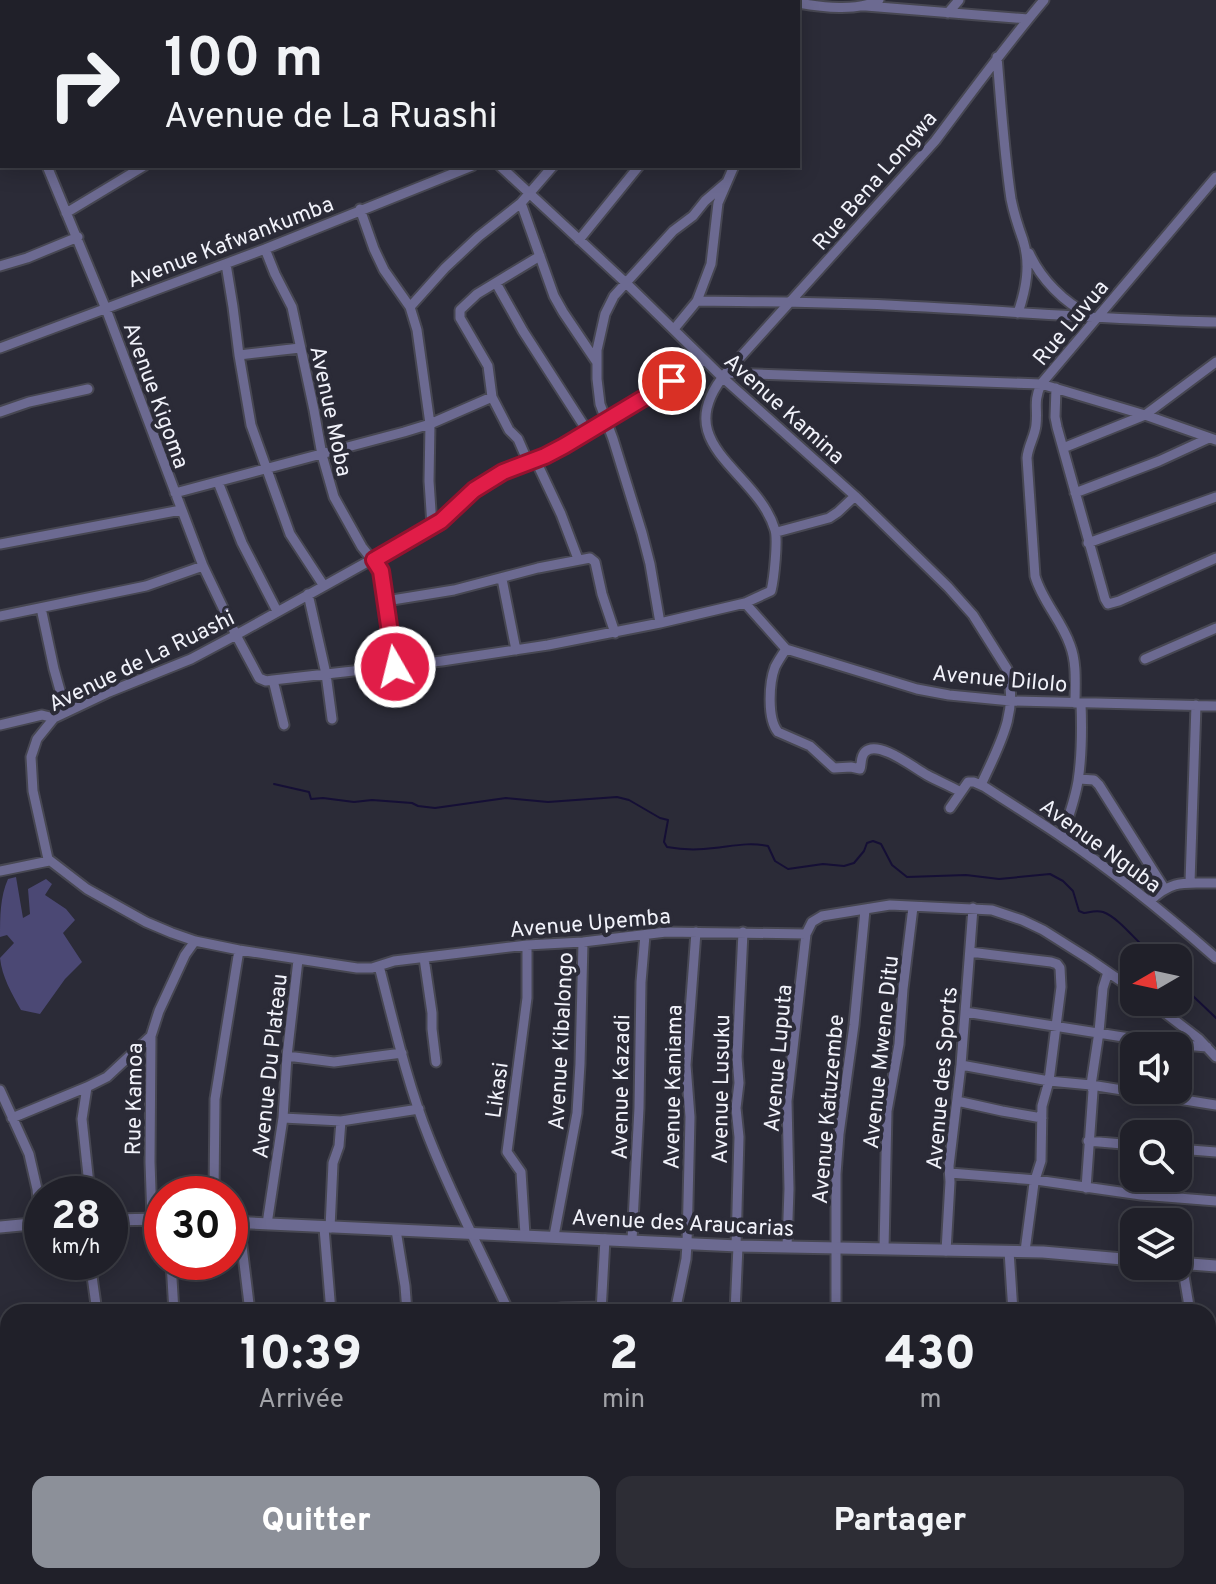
<!DOCTYPE html>
<html lang="fr">
<meta charset="utf-8">
<style>
:root{--surface:#202029;--page:#2d2d35;--text:#f1f3f6;--muted:#a2a3a8;--line:#3d3e46;--accent:#8c9099}
body{margin:0;font-family:Overpass,sans-serif;background:var(--page);color:var(--text);height:100vh;display:flex;flex-direction:column;font-size:30px;white-space:nowrap}
*{box-sizing:border-box;margin:0}
p{font-size:26px;color:var(--muted)}
.icon{flex:none;width:44px;height:44px;fill:none;stroke:currentColor;stroke-width:2;stroke-linecap:round;stroke-linejoin:round}
.map{position:relative;flex:1;overflow:hidden}
.side{position:absolute;left:0px;top:1304px;width:1216px;height:280px;display:flex;flex-direction:column;background:var(--surface);border-radius:24px 24px 0 0;box-shadow:0 4px 20px #0003,0 0 0 2px var(--line)}
.side>*{flex:none}
.guide{position:absolute;left:0px;top:0px;width:800px;height:168px;box-shadow:0 4px 20px #0003,0 0 0 2px var(--line);background:#202029;color:var(--text);overflow:hidden}
.needle{width:52px;rotate:261deg}
.tools{position:absolute;left:1120px;top:944px;display:grid;gap:16px}
.tools a{display:grid;place-items:center;width:72px;height:72px;border-radius:16px;background:var(--surface);box-shadow:0 4px 20px #0003,0 0 0 2px var(--line);font-size:40px}
.speed{position:absolute;left:24px;top:1176px;display:flex;gap:16px;font-size:40px;font-weight:700;text-align:center}
.speed>*{display:grid;place-content:center;width:104px;height:104px;border-radius:50%;background:var(--surface);box-shadow:0 4px 20px #0003,0 0 0 2px var(--line);line-height:1}
.speed small{font-size:20px;font-weight:400}
.speed .limit{border:12px solid #d22;background:#fff;color:#111}
.pin{position:absolute;display:grid;place-items:center;width:68px;height:68px;color:#fff;margin:-34px;border:4px solid #fff;border-radius:50%;box-shadow:0 2px 8px #0007}
.me{position:absolute;width:88px;margin:-44px;rotate:352deg;stroke-linejoin:round;filter:drop-shadow(0 0 6px #0008)}
.turn{display:flex;align-items:center;gap:28px;height:168px;padding:0 32px;font-size:36px}
.turn .icon{width:104px;height:104px;stroke-width:2.5}
.turn b{display:block;font-size:56px;line-height:68px}
.eta{display:flex;justify-content:space-evenly;align-items:center;height:136px;text-align:center}
.eta b{font-size:48px;font-weight:800;line-height:56px}
.cta{display:flex;gap:16px;margin-top:auto;padding:16px 32px}
.cta a{flex:1;height:92px;border-radius:16px;background:var(--accent);color:#fff;font-size:32px;font-weight:800;line-height:92px;text-align:center}
.cta a+a{background:var(--page);color:var(--text)}
.map>svg:first-child{display:block}
.green{fill:#4b4874}
.lines{fill:none;stroke-linecap:round;stroke-linejoin:round}
.stream{stroke:#150f35;stroke-width:2}
.minor-casing{stroke:#474752;stroke-width:13}
.tertiary-casing{stroke:#474752;stroke-width:15}
.minor{stroke:#6c6a91;stroke-width:9}
.tertiary{stroke:#6c6a91;stroke-width:11}
.route-casing{stroke:#92132f;stroke-width:20}
.route{stroke:#e11d48;stroke-width:14}
.labels{text-anchor:middle;stroke-width:8;stroke-linejoin:round;paint-order:stroke}
.street-label{font-size:22px;fill:#f1f2fa;stroke:#2b2b37}
</style>
<div class="map">
<svg width="1216" height="1584" viewBox="0 0 1216 1584">
<rect width="100%" height="100%" fill="#2b2b37"/>
<!-- green -->
<path class="green" d="M 16,877 L 23,918 L 30,914 L 28,889 L 46,879 L 52,884 L 45,895 L 66,909 L 75,920 L 63,933 L 82,962 L 65,979 L 40,1014 L 21,1010 C 12,994 2,977 0,958 L 14,943 L 7,935 L 0,937 C 0,917 0,897 8,879 Z"/>
<g class="lines">
<!-- stream -->
<path class="stream" d="M 274,784 L 309,792 L 311,799 L 323,798 L 354,802 L 372,800 L 412,803 L 418,806 L 435,808 L 506,798 L 548,802 L 617,797 L 629,800 L 660,818 L 668,820 L 664,842 L 667,847 C 683,850 699,850 714,848 C 733,846 749,842 768,846 L 775,861 L 788,869 L 823,864 L 844,866 L 854,863 L 864,851 L 867,843 L 873,841 L 881,844 L 892,865 L 907,877 L 966,875 L 999,879 L 1050,874 L 1063,881 L 1073,891 L 1079,911 L 1084,913 C 1091,912 1096,910 1103,912 C 1122,919 1139,947 1158,958
M 1178,974 L 1194,997 L 1216,1018"/>
<!-- minor casing -->
<g class="minor-casing">
<path id="minor" d="M 82,0 L 83,2
M 369,0 L 370,2
M 455,0 L 456,2
M 522,0 L 524,2
M 776,0 L 792,2
M 39,2 L 45,0
M 237,2 L 242,0
M 479,2 L 483,0
M 697,2 L 699,0
M 760,2 L 760,0
M 798,3 C 822,7 857,12 879,0
M 866,6 L 1028,19
M 948,13 L 959,0
M 0,15 L 2,14
M 0,51 L 2,56
M 997,57 C 1001,104 1004,152 1011,199 C 1014,214 1018,226 1023,240 C 1031,265 1026,289 1018,313
M 47,166 L 106,309 L 203,566 L 236,635 L 259,678 L 266,681 L 273,680 L 442,661 L 548,645 L 660,623 L 745,603 L 771,591 C 774,579 778,540 775,530 C 757,469 666,445 726,373 L 935,141 C 971,93 1006,45 1044,0
M 500,166 L 626,283 L 722,377 L 855,496 L 948,587 L 973,615 L 1007,669 C 1019,713 999,745 981,785
M 521,203 L 554,296 L 563,312 L 596,361
M 360,209 L 374,249 L 384,270 L 410,307 L 417,330 L 430,424 L 429,481 L 432,526
M 66,213 L 144,166
M 579,240 L 639,166
M 265,249 L 275,274 L 292,307 L 314,410 L 322,455 L 334,497 L 362,547 L 381,571 L 395,667
M 1029,253 C 1041,279 1064,303 1090,315
M 226,264 L 233,307 L 239,355 L 300,348
M 0,266 L 27,258 L 78,237
M 496,283 L 523,331 L 588,432
M 697,301 L 711,264 L 718,203 L 734,166
M 410,307 L 445,268 L 478,237 L 521,203 L 553,166
M 674,329 L 697,301 C 766,302 835,302 905,306 C 1008,311 1112,320 1216,322
M 0,348 L 265,249 L 472,166
M 239,355 L 251,425 L 290,534 L 324,586
M 705,360 L 564,446 L 545,456 L 503,472 L 474,490 L 441,521 L 236,635 L 191,659 L 109,692 L 54,718 L 37,739 L 31,757 L 33,791 L 48,859 L 87,889 L 146,922 L 172,933 L 195,941 L 239,950 L 357,968 L 372,968 L 394,961 L 527,945 L 583,942 L 666,932 L 806,934
M 726,373 L 1041,384 L 1145,415 L 1216,440
M 1056,388 L 1055,417 L 1057,427 L 1105,599 L 1108,604 L 1119,601 L 1216,558
M 0,412 L 29,402 L 88,389
M 1063,448 L 1145,415 L 1216,362
M 535,459 L 561,514 L 578,559
M 528,462 L 518,439 L 509,430 L 492,397 L 488,366 L 460,318 L 460,310 L 477,294 L 540,256
M 218,482 L 242,543 L 277,611
M 175,493 L 404,432 L 430,424 L 492,397
M 1075,493 L 1159,461 L 1209,438
M 777,532 L 829,518 L 838,512 L 855,496
M 1088,543 L 1216,497
M 0,544 L 181,510
M 502,579 L 516,650
M 308,594 L 326,674 L 332,719
M 386,601 L 454,590 L 538,568 L 590,558 L 595,562 L 602,594 L 615,633
M 745,603 L 786,649
M 41,608 L 54,669 L 66,712
M 0,616 L 146,586 L 203,566
M 660,623 L 650,564 L 642,533 L 613,439 L 600,404 L 597,379 L 597,350 L 605,314 L 614,296 L 673,231 L 693,216 L 705,201 L 726,183
M 786,649 L 917,689 L 949,695 L 1011,701 L 1216,706
M 786,649 C 782,655 778,661 775,667 C 769,683 767,719 778,732 L 810,746 L 834,768 L 851,767 L 860,769 C 862,764 860,757 865,752 C 878,739 914,768 927,775 C 938,781 950,786 961,792
M 1145,659 L 1216,628
M 273,680 L 284,725
M 1075,703 C 1075,684 1077,663 1070,645 C 1062,621 1042,601 1035,576 L 1027,458 C 1028,446 1035,436 1036,425 C 1038,407 1033,403 1041,384 L 1216,177
M 0,725 L 42,715 L 54,718
M 1079,779 L 1094,780 L 1099,785 L 1164,888
M 950,808 L 968,782 L 974,782 L 985,787 C 1011,804 1037,820 1062,837 C 1116,873 1167,915 1216,958
M 1062,837 C 1068,818 1075,800 1078,781 C 1082,755 1082,729 1081,703
M 0,871 L 49,861
M 1190,882 L 1196,705
M 1150,901 C 1174,878 1186,884 1216,883
M 970,952 L 1051,962 L 1057,964 L 1060,968 L 1061,987 L 1049,1081 L 1042,1106 L 1041,1161 L 1034,1183 L 1025,1251
M 424,958 L 432,1013 L 432,1029 L 436,1062
M 379,966 C 394,1024 407,1083 429,1138 C 452,1197 482,1254 509,1312
M 1151,1002 L 1199,1039 L 1216,1057
M 965,1012 L 1161,1043 L 1207,1047
M 287,1056 L 334,1062 L 402,1053
M 961,1065 L 1049,1081 L 1091,1085 L 1216,1105
M 87,1087 L 82,1119 L 90,1194
M 0,1090 L 29,1154 L 37,1189 L 40,1223
M 957,1101 L 1002,1111 L 1042,1118
M 12,1118 L 87,1087 L 107,1077 L 151,1036
M 283,1118 L 341,1121 L 419,1109
M 1088,1141 L 1134,1145
M 1178,1149 L 1216,1152
M 950,1173 L 1036,1180 L 1141,1195 L 1216,1201
M 1086,1188 L 1093,1091 L 1091,1085 L 1099,1032 L 1103,988 L 1108,972
M 214,1194 L 215,1099 L 239,950
M 152,1219 L 150,1162 L 151,1036 L 159,1011 L 185,955 L 195,941
M 239,1222 L 250,1312
M 267,1224 L 283,1118 L 287,1056 L 298,960
M 324,1228 L 331,1312
M 330,1228 L 333,1163 L 339,1146 L 341,1121
M 396,1230 L 405,1286 L 407,1312
M 525,1235 L 521,1172 L 507,1152 L 527,998 L 527,945
M 554,1236 L 577,1113 L 580,1064 L 583,942
M 632,1240 L 639,1108 L 641,982 L 645,935
M 736,1246 L 739,1137 L 736,1108 L 739,1083 L 737,1057 L 743,932
M 787,1247 L 789,1189 L 787,1101 L 806,934 L 812,922 L 822,916 L 890,905 L 992,910 L 1022,920 L 1043,930 L 1089,959 L 1134,990
M 884,1249 L 887,1111 L 899,1044 L 903,989 L 913,907
M 946,1251 L 950,1182 L 949,1166 L 961,1065 L 973,908
M 1009,1251 L 1013,1312
M 90,1262 L 97,1312
M 171,1262 L 174,1312
M 1182,1264 L 1190,1312
M 526,1312 L 562,1308 L 601,1307
M 601,1312 L 605,1239
M 675,1312 L 686,1259 L 687,1244 L 690,1117 L 686,1065 L 696,932
M 735,1312 L 738,1246
M 836,1312 L 836,1174 L 839,1134 L 854,1025 L 865,910
M 0,1345 L 8,1346
M 1208,1484 L 1216,1485
M 1208,1546 L 1216,1547
M 116,1576 L 122,1584
M 191,1576 L 196,1584
M 296,1576 L 298,1584
M 483,1576 L 488,1584
M 596,1576 L 599,1584
M 889,1576 L 945,1578 L 978,1576
M 1019,1576 L 1020,1584
M 148,1584 L 156,1576
M 222,1584 L 233,1576
M 376,1584 L 393,1576
M 660,1584 L 677,1576
M 843,1584 L 885,1576
M 1170,1584 L 1171,1576"/>
</g>
<!-- tertiary casing -->
<g class="tertiary-casing">
<path id="tertiary" d="M 110,1220 L 162,1219
M 230,1222 L 738,1246 L 1043,1252 L 1134,1260
M 0,1227 L 42,1223
M 1178,1263 L 1216,1266"/>
</g>
<!-- minor -->
<use href="#minor" class="minor"/>
<!-- tertiary -->
<use href="#tertiary" class="tertiary"/>
</g>
<g class="lines">
<!-- route casing -->
<g class="route-casing">
<path id="route" d="M 395,667 L 381,571 L 374,560 L 441,521 L 474,490 L 503,472 L 545,456 L 564,446 L 672,381"/>
</g>
<!-- route -->
<use href="#route" class="route"/>
</g>
<g class="labels">
<!-- street labels -->
<g class="street-label">
<text transform="translate(874 180) rotate(-49)" y="8">Rue Bena Longwa</text>
<text transform="translate(230 241) rotate(-21)" y="8">Avenue Kafwankumba</text>
<text transform="translate(1070 322) rotate(-50)" y="8">Rue Luvua</text>
<text transform="translate(157 395) rotate(70)" y="8">Avenue Kigoma</text>
<text transform="translate(785 408) rotate(42)" y="8">Avenue Kamina</text>
<text transform="translate(332 411) rotate(78)" y="8">Avenue Moba</text>
<text transform="translate(141 660) rotate(-26)" y="8">Avenue de La Ruashi</text>
<text transform="translate(1000 678) rotate(5)" y="8">Avenue Dilolo</text>
<text transform="translate(1101 845) rotate(36)" y="8">Avenue Nguba</text>
<text transform="translate(590 922) rotate(-5)" y="8">Avenue Upemba</text>
<text transform="translate(560 1041) rotate(-87)" y="8">Avenue Kibalongo</text>
<text transform="translate(880 1052) rotate(-84)" y="8">Avenue Mwene Ditu</text>
<text transform="translate(777 1058) rotate(-85)" y="8">Avenue Luputa</text>
<text transform="translate(269 1066) rotate(-84)" y="8">Avenue Du Plateau</text>
<text transform="translate(941 1078) rotate(-85)" y="8">Avenue des Sports</text>
<text transform="translate(620 1087) rotate(-89)" y="8">Avenue Kazadi</text>
<text transform="translate(672 1087) rotate(-89)" y="8">Avenue Kaniama</text>
<text transform="translate(720 1089) rotate(-89)" y="8">Avenue Lusuku</text>
<text transform="translate(496 1090) rotate(-82)" y="8">Likasi</text>
<text transform="translate(133 1099) rotate(-89)" y="8">Rue Kamoa</text>
<text transform="translate(827 1109) rotate(-85)" y="8">Avenue Katuzembe</text>
<text transform="translate(683 1222) rotate(3)" y="8">Avenue des Araucarias</text>
</g>
</g>
</svg>
<div class="tools">
<a><svg class="needle" viewBox="-14 -14 28 28"><path d="M0-13l5 13h-10z" fill="#e53935"/><path d="M0 13l5-13h-10z" fill="#a2a3a8"/></svg></a>
<a><svg class="icon" aria-label="sound" viewBox="0 0 24 24"><path d="M4 9h4l5-4v14l-5-4H4zM17 9q2 3 0 6"/></svg></a>
<a><svg class="icon" aria-label="search" viewBox="0 0 24 24"><circle cx="10" cy="10" r="6"/><path d="M15 15l6 6"/></svg></a>
<a><svg class="icon" aria-label="layers" viewBox="0 0 24 24"><path d="M12 4l9 5-9 5-9-5zM3 14l9 5 9-5"/></svg></a>
</div>
<div class="speed"><div>28<small>km/h</small></div><div class="limit">30</div></div>
<div class="pin" style="left:672px;top:381px;background:#d93025"><svg class="icon" aria-label="arrive" viewBox="0 0 24 24"><path d="M6 21V4h12l-3 4 3 4H6"/></svg></div>
<svg class="me" style="left:395px;top:667px" viewBox="-20 -20 40 40"><circle r="17" fill="#e11d48" stroke="#fff" stroke-width="3"/><path d="M0-11L8 9 0 5-8 9z" fill="#fff"/></svg>
<div class="guide">
<div class="turn"><svg class="icon" aria-label="right" viewBox="0 0 24 24"><path d="M7 20v-9h11M14 6l5 5-5 5"/></svg><div><b>100 m</b>Avenue de La Ruashi</div></div>
</div>
<section class="side">
<div class="eta">
<div><b>10:39</b><p>Arrivée</p></div>
<div><b>2</b><p>min</p></div>
<div><b>430</b><p>m</p></div>
</div>
<div class="cta"><a>Quitter</a><a>Partager</a></div>
</section>
</div>
